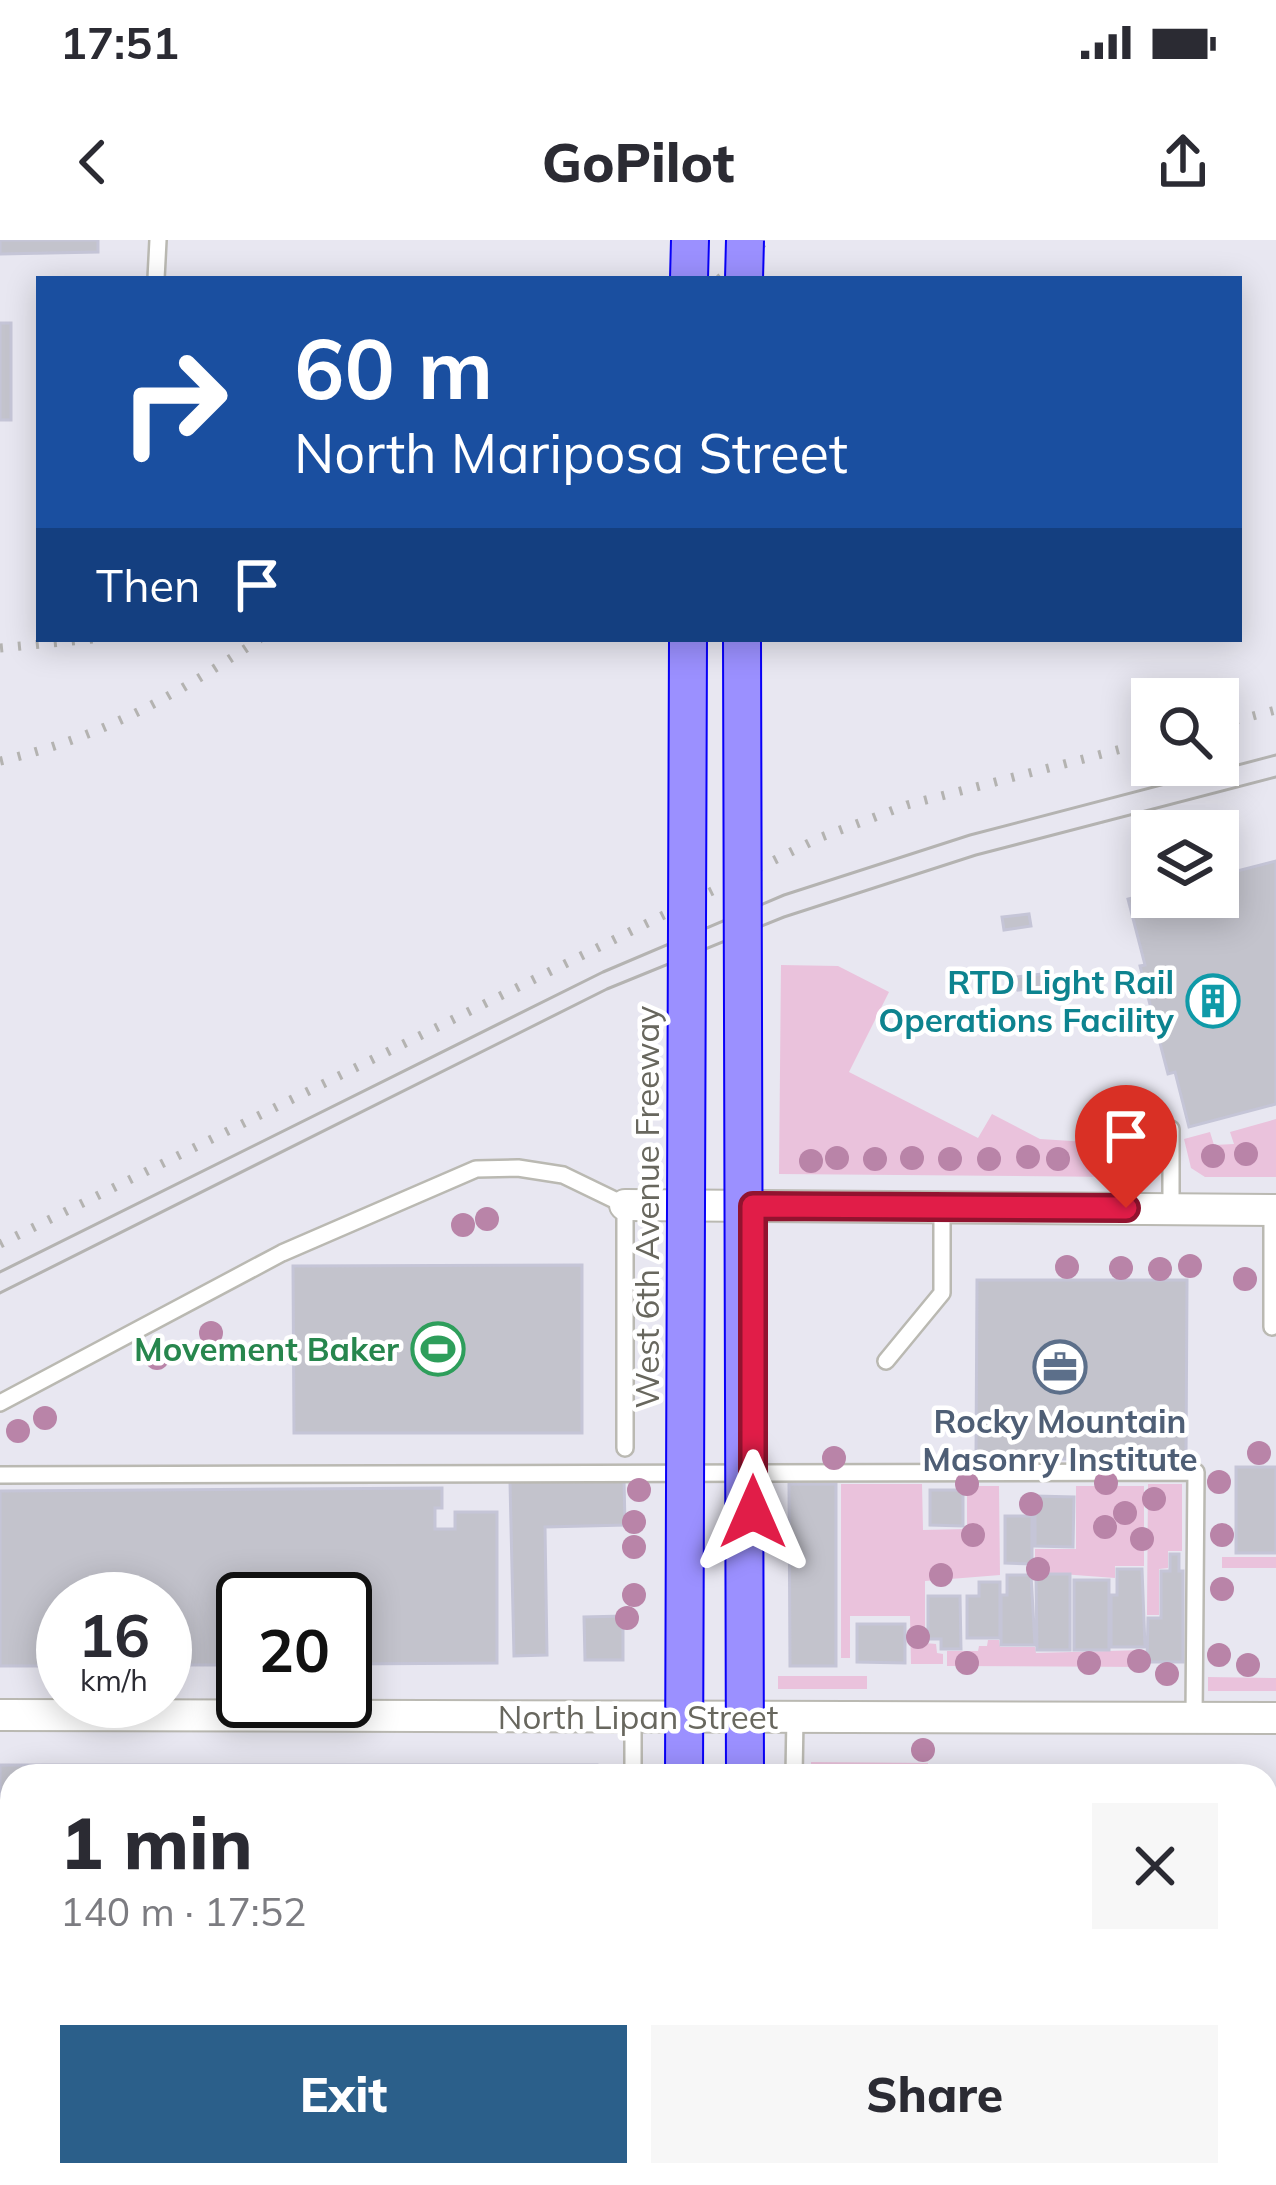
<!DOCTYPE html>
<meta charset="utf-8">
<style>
:root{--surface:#fff;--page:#f7f7f7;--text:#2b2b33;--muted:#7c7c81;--accent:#2b5f8a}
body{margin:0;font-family:Mulish,sans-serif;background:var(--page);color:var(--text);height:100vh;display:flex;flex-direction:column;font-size:45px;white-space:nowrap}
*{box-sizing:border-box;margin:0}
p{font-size:39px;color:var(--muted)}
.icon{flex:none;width:66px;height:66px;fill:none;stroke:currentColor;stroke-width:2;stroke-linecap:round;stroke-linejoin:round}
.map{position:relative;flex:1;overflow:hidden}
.panel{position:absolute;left:0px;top:1524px;width:1278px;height:423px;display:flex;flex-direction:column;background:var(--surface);border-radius:36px 36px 0 0;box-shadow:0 6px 30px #0003}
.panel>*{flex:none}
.guide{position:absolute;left:36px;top:36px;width:1206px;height:366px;border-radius:0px;box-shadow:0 6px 30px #0003;background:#1a4fa0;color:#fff;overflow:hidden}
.buttons{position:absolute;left:1131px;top:438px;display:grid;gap:24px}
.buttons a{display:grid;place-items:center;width:108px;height:108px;border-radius:0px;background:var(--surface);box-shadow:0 6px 30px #0003;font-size:60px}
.speed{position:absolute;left:36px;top:1332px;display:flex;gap:24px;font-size:60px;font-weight:700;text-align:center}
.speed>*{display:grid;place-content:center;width:156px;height:156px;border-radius:50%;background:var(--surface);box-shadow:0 6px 30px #0003;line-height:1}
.speed small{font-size:30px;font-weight:400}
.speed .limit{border:6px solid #111;border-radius:18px;background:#fff;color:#111}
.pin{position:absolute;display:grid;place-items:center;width:102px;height:102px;color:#fff;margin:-123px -51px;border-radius:50% 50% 50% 0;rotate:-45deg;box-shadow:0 0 12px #0007}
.pin .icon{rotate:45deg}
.me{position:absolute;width:132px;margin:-66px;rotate:0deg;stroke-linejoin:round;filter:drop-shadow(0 0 9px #0008)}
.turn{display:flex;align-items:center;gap:42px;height:252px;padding:0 60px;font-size:54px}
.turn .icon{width:156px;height:156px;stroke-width:2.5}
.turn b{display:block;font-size:84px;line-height:102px}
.then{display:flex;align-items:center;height:114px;padding:0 60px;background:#0003;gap:24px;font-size:45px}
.round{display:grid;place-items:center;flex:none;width:126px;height:126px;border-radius:0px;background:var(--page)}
.summary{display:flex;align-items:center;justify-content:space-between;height:204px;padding:0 60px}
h1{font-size:72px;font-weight:800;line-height:90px}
.primary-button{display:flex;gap:24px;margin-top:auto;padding:24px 60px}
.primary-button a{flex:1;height:138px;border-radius:0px;background:var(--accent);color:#fff;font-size:48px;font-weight:800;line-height:138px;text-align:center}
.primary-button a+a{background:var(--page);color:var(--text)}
.status{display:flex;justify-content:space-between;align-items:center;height:84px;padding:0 60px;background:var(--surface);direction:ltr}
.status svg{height:33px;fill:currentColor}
header{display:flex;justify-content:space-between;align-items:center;height:156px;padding:0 60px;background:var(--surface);font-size:54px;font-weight:800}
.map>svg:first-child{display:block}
.green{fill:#eac2dc}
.building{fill:#c3c3cc;stroke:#c5c5d7;stroke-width:3}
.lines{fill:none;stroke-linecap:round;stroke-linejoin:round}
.lane-casing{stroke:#bab9b2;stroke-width:20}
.street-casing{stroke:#bab9b2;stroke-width:34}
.highway-casing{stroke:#0900f8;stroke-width:40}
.lane{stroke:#fff;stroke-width:15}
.street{stroke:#fff;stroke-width:30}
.highway{stroke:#9b90ff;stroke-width:36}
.tram{stroke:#b4b3b1;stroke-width:3}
.rail{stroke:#b4b3b1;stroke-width:9;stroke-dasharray:3 15;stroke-linecap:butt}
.highway-bridge-casing{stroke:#0900f8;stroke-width:40;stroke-linecap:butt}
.highway-bridge{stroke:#9b90ff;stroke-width:36}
.tree{fill:#b984a8}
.route-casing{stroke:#92132f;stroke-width:30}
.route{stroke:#e11d48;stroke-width:21}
.labels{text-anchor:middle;stroke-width:9;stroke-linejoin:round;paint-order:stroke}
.culture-label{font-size:33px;font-weight:bold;fill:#0d838f;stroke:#fff;text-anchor:end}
.street-label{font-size:33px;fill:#68675e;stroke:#fff}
.leisure-label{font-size:33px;font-weight:bold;fill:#27864d;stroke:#fff;text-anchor:end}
.service-label{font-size:33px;font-weight:bold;fill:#4e5e75;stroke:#fff}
</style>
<div class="status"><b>17:51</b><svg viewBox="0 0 49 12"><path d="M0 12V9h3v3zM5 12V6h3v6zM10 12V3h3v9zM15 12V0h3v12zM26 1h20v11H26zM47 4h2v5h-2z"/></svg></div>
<header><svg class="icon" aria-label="back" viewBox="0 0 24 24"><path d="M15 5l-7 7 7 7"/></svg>GoPilot<svg class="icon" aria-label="share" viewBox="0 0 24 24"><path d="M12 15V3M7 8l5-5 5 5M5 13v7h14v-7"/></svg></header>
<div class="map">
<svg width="1276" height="1945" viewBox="0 0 1276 1945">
<rect width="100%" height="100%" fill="#e8e7f1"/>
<!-- green -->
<path class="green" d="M 781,725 L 838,726 L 889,752 L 849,832 L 978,898 L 992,874 L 1040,899 L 1135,905 L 1141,910 L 1143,921 L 1135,931 L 1117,937 L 779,934 Z
M 1276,879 L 1276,937 L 1205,937 L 1191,928 L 1184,899 L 1210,892 L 1214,905 L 1234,904 L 1230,892 Z
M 841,1244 L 922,1244 L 923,1290 L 967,1289 L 967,1246 L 999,1246 L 1000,1335 L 925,1341 L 925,1403 L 936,1404 L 937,1413 L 943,1414 L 943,1424 L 911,1424 L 910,1376 L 850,1376 L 850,1418 L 841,1418 Z
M 1148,1244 L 1182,1244 L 1182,1311 L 1168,1311 L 1168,1328 L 1159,1329 L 1159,1375 L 1147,1375 Z
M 1076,1246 L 1144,1246 L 1144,1326 L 1115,1326 L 1115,1338 L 1035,1332 L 1035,1309 L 1076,1309 Z
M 1222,1317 L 1276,1317 L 1276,1328 L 1222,1328 Z
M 988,1400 L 999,1400 L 1000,1407 L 1035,1407 L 1036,1413 L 1144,1410 L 1144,1427 L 947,1426 L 947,1411 L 978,1411 L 979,1406 L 987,1406 Z
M 778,1436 L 867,1436 L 867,1449 L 778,1449 Z
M 1208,1437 L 1276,1438 L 1276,1451 L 1208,1451 Z
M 811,1522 L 928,1523 L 928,1536 L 811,1536 Z"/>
<!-- building -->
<path class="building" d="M 0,0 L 98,0 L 98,12 L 0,14 Z
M 0,83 L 11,83 L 11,180 L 0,180 Z
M 1276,621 L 1276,864 L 1189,887 L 1175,832 L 1168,834 L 1140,726 L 1145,725 L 1128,659 L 1152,653 L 1152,657 L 1218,657 L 1218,636 Z
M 1029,674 L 1031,686 L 1004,690 L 1002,677 Z
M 1043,734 L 1045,747 L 1018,750 L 1015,737 Z
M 582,1025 L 582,1193 L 294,1193 L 293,1026 Z
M 977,1040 L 1187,1040 L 1186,1220 L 976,1218 Z
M 1236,1227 L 1276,1227 L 1276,1313 L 1236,1313 Z
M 624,1239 L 625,1285 L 545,1287 L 547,1415 L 514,1416 L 510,1242 Z
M 789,1244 L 836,1244 L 836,1426 L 790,1426 Z
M 442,1248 L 442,1268 L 435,1268 L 435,1289 L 455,1289 L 455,1272 L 497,1272 L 497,1423 L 345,1424 L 345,1359 L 243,1359 L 243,1425 L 165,1425 L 165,1359 L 63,1359 L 63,1426 L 0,1426 L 0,1251 Z
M 930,1250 L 963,1250 L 963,1286 L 930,1285 Z
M 1035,1256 L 1074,1257 L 1073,1307 L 1035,1306 Z
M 1005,1276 L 1032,1276 L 1032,1324 L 1005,1323 Z
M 1170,1314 L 1179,1314 L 1179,1331 L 1183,1331 L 1183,1422 L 1147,1422 L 1148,1378 L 1161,1378 L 1161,1331 L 1170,1331 Z
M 1117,1329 L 1142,1329 L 1145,1407 L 1111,1407 L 1111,1355 L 1117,1355 Z
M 1036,1334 L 1070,1334 L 1070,1410 L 1037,1410 Z
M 1007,1335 L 1031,1335 L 1035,1405 L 1001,1405 L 1001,1355 L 1007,1355 Z
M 1074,1340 L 1109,1340 L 1109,1410 L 1074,1410 Z
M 979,1342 L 1000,1342 L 1000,1398 L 967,1398 L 967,1356 L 979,1356 Z
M 928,1356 L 960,1356 L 961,1409 L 941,1409 L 941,1399 L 928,1399 Z
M 623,1376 L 623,1420 L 585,1420 L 584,1377 Z
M 857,1384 L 905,1384 L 905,1423 L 857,1422 Z
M 0,1525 L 597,1525 L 597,1536 L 12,1536 L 12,1740 L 0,1740 Z
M 0,1804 L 12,1804 L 12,1935 L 191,1937 L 25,1937 L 25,1945 L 0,1945 Z
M 267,1935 L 297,1935 L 297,1945 L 267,1945 Z
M 335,1935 L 612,1935 L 612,1945 L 335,1945 Z
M 1145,1935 L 1181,1935 L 1181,1945 L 1145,1945 Z"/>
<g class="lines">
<!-- lane casing -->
<g class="lane-casing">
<path id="lane" d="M 156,39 L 158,0
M 1171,889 L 1171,968
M 1272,970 L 1272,1087
M 886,1121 L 942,1053 L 942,968
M 0,1163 L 282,1013 L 476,929 L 518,928 L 563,935 L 625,965 L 625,1208
M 0,1235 L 1196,1232 L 1194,1478
M 633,1477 L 633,1536
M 794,1536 L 795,1477
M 0,1757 L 12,1757
M 1271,1760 L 1271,1945
M 1119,1935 L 1119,1945
M 1193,1935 L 1193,1945"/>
</g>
<!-- street casing -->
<g class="street-casing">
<path id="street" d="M 625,965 L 1276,970
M 0,1475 L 1276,1478"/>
</g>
<!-- highway casing -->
<g class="highway-casing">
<path id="highway" d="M 689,39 L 690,0
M 698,1935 L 699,1945
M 790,1935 L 796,1945
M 650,1945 L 651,1935"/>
</g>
<!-- lane -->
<use href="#lane" class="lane"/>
<!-- street -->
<use href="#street" class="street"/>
<!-- highway -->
<use href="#highway" class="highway"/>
<!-- tram -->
<path class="tram" d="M 0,1032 L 603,732 L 784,655 L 970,595 L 1276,515
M 0,1053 L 607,749 L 784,677 L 976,615 L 1276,537"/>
<!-- rail -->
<path class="rail" d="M 719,39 L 767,0
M 0,408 L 93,399
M 1218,485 L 1276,470
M 0,521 C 103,497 173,457 260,399
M 0,1004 L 819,598 L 907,565 L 1152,501"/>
<!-- highway-bridge casing -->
<g class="highway-bridge-casing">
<path id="highway-bridge" d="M 744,39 L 745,0
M 742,399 L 745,1536
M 684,1536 L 688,399"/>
</g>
<!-- highway-bridge -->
<use href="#highway-bridge" class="highway-bridge"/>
</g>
<!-- trees -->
<g class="tree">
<circle cx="1246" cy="914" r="12"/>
<circle cx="1125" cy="916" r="12"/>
<circle cx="1213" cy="916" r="12"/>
<circle cx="1028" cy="917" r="12"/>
<circle cx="837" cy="918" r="12"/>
<circle cx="912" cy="918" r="12"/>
<circle cx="875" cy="919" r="12"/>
<circle cx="950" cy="919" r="12"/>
<circle cx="989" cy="919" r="12"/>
<circle cx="1058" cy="919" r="12"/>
<circle cx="1097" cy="919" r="12"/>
<circle cx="811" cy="921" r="12"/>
<circle cx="487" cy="979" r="12"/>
<circle cx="463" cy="985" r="12"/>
<circle cx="1190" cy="1026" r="12"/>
<circle cx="1067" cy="1027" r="12"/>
<circle cx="1121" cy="1028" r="12"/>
<circle cx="1160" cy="1029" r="12"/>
<circle cx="1245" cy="1039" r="12"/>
<circle cx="211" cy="1093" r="12"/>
<circle cx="157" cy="1118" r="12"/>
<circle cx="45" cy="1178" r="12"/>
<circle cx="18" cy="1191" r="12"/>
<circle cx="1259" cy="1213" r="12"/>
<circle cx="834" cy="1218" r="12"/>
<circle cx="1219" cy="1242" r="12"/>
<circle cx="1106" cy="1243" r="12"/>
<circle cx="967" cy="1244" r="12"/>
<circle cx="639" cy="1250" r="12"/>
<circle cx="1154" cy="1259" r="12"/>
<circle cx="1031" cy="1264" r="12"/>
<circle cx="1125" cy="1273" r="12"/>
<circle cx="634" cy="1282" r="12"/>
<circle cx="1105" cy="1287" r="12"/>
<circle cx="973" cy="1295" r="12"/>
<circle cx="1222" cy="1295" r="12"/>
<circle cx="1142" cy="1299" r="12"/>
<circle cx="634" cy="1307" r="12"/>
<circle cx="1038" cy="1329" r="12"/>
<circle cx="941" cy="1335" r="12"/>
<circle cx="1222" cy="1349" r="12"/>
<circle cx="634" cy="1355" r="12"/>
<circle cx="627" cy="1378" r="12"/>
<circle cx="918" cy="1397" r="12"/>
<circle cx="1219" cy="1415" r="12"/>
<circle cx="1139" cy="1421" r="12"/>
<circle cx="967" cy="1423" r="12"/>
<circle cx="1089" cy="1423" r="12"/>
<circle cx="1248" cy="1425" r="12"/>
<circle cx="1167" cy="1434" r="12"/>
<circle cx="923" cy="1510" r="12"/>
</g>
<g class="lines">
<!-- route casing -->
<g class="route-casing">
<path id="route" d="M 753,1272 L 753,966 L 1126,968"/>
</g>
<!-- route -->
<use href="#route" class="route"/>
</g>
<!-- icons -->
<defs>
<g id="building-ring" transform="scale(2.7)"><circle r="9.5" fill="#fff" stroke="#0f9aa8" stroke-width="1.5"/><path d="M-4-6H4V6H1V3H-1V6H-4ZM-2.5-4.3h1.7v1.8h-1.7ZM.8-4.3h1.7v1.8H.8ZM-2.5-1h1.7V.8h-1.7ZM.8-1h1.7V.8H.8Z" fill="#0f9aa8"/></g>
<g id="stadium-ring" transform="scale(2.7)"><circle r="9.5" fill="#fff" stroke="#2e9e5b" stroke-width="1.5"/><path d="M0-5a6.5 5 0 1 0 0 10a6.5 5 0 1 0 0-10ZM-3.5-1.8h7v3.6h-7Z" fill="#2e9e5b"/></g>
<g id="office-ring" transform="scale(2.7)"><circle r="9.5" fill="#fff" stroke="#5c6f8a" stroke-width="1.5"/><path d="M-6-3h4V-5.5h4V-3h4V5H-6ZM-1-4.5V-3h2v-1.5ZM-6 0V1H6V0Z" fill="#5c6f8a"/></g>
</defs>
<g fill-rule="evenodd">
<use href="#building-ring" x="1213" y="761"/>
<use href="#stadium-ring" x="438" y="1109"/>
<use href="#office-ring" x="1060" y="1127"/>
</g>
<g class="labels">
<!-- culture labels -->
<g class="culture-label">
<text x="1174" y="754">RTD Light Rail<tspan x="1174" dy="38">Operations Facility</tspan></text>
</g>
<!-- street labels -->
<g class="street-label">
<text transform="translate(647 967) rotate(-90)" y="12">West 6th Avenue Freeway</text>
<text x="638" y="1489">North Lipan Street</text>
</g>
<!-- leisure labels -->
<g class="leisure-label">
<text x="399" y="1121">Movement Baker</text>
</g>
<!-- service labels -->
<g class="service-label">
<text x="1060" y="1193">Rocky Mountain<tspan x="1060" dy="38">Masonry Institute</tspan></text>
</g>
</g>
</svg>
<div class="buttons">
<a><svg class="icon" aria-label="search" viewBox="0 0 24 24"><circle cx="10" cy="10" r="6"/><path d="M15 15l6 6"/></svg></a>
<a><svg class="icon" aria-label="layers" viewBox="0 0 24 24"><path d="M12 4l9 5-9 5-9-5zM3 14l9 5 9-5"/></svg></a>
</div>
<div class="speed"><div>16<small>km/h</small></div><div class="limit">20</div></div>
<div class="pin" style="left:1126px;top:968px;background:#d93025"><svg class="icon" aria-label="arrive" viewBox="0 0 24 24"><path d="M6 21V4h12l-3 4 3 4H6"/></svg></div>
<svg class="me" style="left:753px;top:1272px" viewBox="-20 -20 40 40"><path d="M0-17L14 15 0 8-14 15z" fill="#e11d48" stroke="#fff" stroke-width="4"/></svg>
<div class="guide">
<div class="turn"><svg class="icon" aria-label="right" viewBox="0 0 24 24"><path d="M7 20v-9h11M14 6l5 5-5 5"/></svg><div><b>60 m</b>North Mariposa Street</div></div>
<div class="then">Then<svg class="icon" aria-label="arrive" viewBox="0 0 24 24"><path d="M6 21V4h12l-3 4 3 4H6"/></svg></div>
</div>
<section class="panel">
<div class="summary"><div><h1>1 min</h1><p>140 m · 17:52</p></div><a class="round"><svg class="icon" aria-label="close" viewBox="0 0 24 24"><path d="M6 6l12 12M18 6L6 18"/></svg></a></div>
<div class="primary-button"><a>Exit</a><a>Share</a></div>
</section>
</div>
